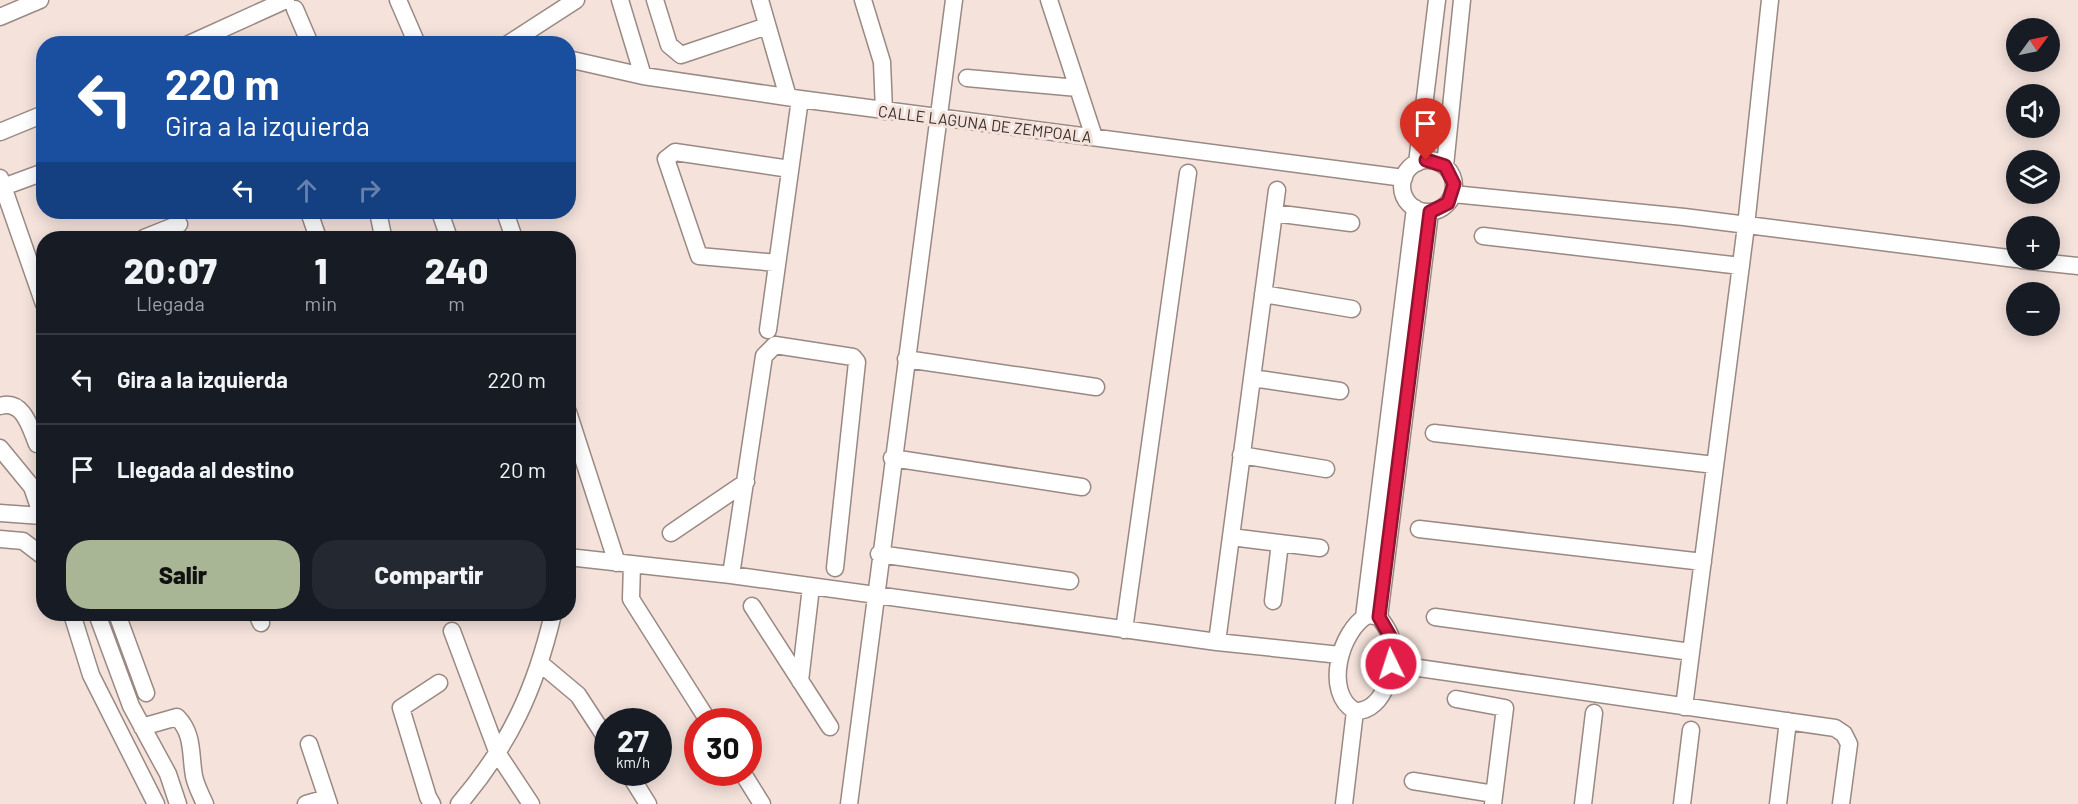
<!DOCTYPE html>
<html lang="es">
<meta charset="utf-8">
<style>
:root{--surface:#171b24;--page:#242831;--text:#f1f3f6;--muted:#9ea1a6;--line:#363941;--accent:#a8b696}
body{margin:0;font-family:Barlow,sans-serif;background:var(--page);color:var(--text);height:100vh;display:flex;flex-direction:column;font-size:22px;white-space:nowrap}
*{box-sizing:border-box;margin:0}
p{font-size:20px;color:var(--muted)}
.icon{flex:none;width:33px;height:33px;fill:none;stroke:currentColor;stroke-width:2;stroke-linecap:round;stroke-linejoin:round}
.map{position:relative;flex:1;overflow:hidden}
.drawer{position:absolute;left:36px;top:231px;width:540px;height:390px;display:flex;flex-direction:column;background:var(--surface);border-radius:24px;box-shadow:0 3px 15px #0003}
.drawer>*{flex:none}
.guide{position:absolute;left:36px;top:36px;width:540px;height:183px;border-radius:24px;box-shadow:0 3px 15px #0003;background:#1a4fa0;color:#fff;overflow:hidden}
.needle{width:39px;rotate:57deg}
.controls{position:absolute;left:2006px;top:18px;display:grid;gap:12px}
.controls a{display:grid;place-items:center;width:54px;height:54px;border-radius:50%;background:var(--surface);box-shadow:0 3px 15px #0003;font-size:30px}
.speed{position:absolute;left:594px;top:708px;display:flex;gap:12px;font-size:30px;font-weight:700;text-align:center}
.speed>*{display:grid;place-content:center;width:78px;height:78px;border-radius:50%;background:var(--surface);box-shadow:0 3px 15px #0003;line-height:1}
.speed small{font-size:15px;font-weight:400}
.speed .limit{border:9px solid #d22;background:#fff;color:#111}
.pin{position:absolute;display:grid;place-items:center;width:51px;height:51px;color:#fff;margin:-62px -26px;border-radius:50% 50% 50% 0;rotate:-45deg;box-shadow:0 0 6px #0007}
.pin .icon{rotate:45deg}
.me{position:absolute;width:66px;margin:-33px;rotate:356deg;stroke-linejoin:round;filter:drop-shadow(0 0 4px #0008)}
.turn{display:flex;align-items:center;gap:21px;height:126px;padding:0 30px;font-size:27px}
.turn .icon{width:78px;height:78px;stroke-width:2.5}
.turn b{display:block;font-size:42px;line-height:51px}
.lanes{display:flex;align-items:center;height:57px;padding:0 30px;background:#0003;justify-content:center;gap:30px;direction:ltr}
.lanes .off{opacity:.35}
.eta{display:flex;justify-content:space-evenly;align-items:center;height:102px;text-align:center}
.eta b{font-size:36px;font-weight:800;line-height:42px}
.button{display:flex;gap:12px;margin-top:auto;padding:12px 30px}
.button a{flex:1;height:69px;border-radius:24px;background:var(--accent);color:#111;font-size:24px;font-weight:800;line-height:69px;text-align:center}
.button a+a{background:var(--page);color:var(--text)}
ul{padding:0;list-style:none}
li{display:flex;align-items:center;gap:18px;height:90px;padding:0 30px;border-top:2px solid var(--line)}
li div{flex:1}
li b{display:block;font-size:22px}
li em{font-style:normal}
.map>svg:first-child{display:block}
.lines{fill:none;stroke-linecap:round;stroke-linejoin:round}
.minor-casing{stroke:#9a8983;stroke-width:19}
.minor{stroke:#fff;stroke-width:16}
.route-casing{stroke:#92132f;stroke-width:15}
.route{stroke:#e11d48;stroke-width:10}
.labels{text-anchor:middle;stroke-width:6;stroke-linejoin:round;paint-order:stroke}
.street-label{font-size:16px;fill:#37302e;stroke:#f4e2db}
</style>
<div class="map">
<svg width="2078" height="804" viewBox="0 0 2078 804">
<rect width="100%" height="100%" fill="#f4e2db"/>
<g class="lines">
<!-- minor casing -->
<g class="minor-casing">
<path id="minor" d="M 398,0 L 417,44
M 620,0 L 643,76
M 655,0 L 669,45 L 681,55 L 767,26
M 760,0 L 788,97
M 863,0 L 882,62 L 884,111
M 1049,0 L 1094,137
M 295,9 L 310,44
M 0,17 L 40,0
M 189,44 L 286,0
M 508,44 L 576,0
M 568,59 L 643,76 L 800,99 L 1404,178
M 967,78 L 1078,88
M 0,132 L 44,114
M1402 186a26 26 0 1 1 52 0a26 26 0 1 1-52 0Z
M 1417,163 L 1437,0
M 1445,166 L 1462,0
M 0,178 L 44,304
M 3,187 L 44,172
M 1453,194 L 1684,217 L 2016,259
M 309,212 L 318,238
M 378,212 L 383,236 L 379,238
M 440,212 L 449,238
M 505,212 L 514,238
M 1274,213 L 1351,223
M 1483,236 L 1741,266
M 144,238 L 179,224
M 2021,260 L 2078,266
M 777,263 L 699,256 L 666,159 L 675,152 L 790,169
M 1263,294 L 1352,309
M 768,330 L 800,99
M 906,359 L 1096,387
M 1252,378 L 1340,391
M 0,406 C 23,399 30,427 37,444
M 568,412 L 617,563
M 1434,433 L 1715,465
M 0,448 L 32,487 L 42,516
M 1241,455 L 1326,469
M 892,458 L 1082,487
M 0,513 L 42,516
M 1419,529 L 1703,562
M 671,533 L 746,482
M 1231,537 L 1320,548
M 0,539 L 23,541 L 44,557
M 879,554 L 1070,581
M 568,557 L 731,575 L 1217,642 L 1340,655
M 632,564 L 631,599 L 709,722
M 731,575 L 764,356 L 775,345 L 853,357 L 857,362 L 835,568
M 1273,601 L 1280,543
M 752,606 L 830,727
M 72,614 L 91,675 L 156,804
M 97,614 L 131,706 L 168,774 L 178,804
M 117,614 L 146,693
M 257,614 L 261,623
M 1364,617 L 1415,208
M 1379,617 L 1368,615 C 1340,630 1323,693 1355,711 C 1386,712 1397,662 1391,638 C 1389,630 1384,624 1379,617 L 1430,212
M 1435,617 L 1691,652
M 1124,630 L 1188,173
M 452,631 L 498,754 L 531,804
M 1217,642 L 1277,190
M 541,664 L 578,695 L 608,741
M 1391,664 L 1835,728 L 1844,734 L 1849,744 L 1841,804
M 800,681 L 811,587
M 1456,699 L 1505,708 L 1493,804
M 1684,707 L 1746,226 L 1770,0
M 142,727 L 177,717 C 194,734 190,754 194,776 C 196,786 201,795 205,804
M 309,744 L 329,804
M 628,772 L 648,804
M 742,772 L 762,804
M 1413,781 L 1494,794
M 306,804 L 327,798
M 432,804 L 428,797 L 401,708 L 439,683
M 459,804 C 510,744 535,690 553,614
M 849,804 L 954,0
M 1344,804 L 1355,711
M 1583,804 L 1594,713
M 1682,804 L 1691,730
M 1778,804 L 1788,721"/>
</g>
<!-- minor -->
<use href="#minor" class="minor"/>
</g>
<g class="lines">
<!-- route casing -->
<g class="route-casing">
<path id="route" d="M 1391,664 L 1391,638 L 1379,617 L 1430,212 L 1448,203 L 1454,184 L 1445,166 L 1426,160"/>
</g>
<!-- route -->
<use href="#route" class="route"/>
</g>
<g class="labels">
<!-- street labels -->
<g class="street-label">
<text transform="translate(985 124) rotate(7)" y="6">CALLE LAGUNA DE ZEMPOALA</text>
</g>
</g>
</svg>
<div class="controls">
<a><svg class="needle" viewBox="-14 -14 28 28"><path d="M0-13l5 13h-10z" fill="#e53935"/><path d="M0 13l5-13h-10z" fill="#9ea1a6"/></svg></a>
<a><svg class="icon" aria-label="sound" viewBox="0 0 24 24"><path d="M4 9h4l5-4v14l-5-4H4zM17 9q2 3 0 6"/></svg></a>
<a><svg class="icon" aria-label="layers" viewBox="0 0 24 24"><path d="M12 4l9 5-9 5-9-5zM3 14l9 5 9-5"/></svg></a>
<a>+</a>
<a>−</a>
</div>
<div class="speed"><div>27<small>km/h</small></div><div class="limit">30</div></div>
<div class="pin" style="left:1426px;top:160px;background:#d93025"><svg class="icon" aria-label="arrive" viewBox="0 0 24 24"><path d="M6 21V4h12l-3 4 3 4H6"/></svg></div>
<svg class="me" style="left:1391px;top:664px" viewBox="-20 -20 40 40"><circle r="17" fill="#e11d48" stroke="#fff" stroke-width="3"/><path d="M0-11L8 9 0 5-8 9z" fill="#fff"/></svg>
<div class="guide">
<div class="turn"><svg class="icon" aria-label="left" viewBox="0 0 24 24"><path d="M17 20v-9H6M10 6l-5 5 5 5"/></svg><div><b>220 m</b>Gira a la izquierda</div></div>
<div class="lanes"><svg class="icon" aria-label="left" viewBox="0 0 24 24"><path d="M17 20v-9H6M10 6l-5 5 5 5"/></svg><svg class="icon off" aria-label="ahead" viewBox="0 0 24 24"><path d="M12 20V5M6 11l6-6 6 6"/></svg><svg class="icon off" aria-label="right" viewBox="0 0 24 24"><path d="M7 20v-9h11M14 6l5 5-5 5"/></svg></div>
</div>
<section class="drawer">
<div class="eta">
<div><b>20:07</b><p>Llegada</p></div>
<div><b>1</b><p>min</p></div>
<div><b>240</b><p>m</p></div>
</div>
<ul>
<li><svg class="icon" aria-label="left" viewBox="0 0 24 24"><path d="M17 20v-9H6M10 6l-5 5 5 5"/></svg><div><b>Gira a la izquierda</b></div><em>220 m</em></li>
<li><svg class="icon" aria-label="arrive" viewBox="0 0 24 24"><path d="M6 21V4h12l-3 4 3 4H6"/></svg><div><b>Llegada al destino</b></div><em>20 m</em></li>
</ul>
<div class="button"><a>Salir</a><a>Compartir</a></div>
</section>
</div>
